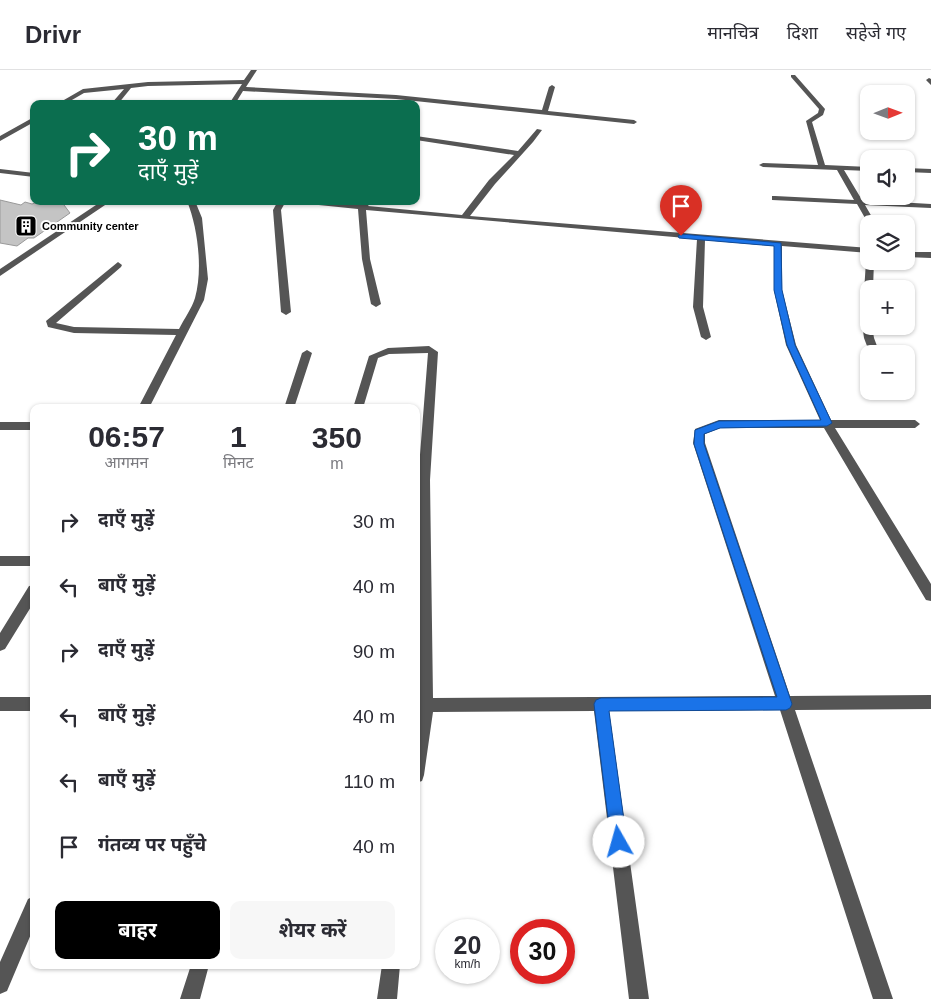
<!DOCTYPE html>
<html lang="hi">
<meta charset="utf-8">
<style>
:root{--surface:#fff;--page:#f7f7f7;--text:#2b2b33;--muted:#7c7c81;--line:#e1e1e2;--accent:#000}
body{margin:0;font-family:Helvetica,"Noto Sans Devanagari",sans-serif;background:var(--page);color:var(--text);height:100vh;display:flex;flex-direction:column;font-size:19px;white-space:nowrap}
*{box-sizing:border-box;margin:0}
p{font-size:16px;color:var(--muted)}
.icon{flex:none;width:28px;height:28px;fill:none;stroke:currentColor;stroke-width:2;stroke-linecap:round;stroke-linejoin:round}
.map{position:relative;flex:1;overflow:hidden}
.side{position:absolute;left:30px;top:334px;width:390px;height:565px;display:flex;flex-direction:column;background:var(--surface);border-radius:10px;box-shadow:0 1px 4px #0004}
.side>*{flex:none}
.hud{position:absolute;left:30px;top:30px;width:390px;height:105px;border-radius:10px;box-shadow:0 1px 4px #0004;background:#0b6e4f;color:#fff;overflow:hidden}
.needle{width:32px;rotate:89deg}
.tools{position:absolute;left:860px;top:15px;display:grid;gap:10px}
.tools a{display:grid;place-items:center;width:55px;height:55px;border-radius:10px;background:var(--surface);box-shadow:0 1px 4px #0004;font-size:25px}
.speed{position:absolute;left:435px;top:849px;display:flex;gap:10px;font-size:25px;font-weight:700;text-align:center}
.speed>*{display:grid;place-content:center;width:65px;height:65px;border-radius:50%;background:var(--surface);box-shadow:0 1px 4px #0004;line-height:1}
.speed small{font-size:12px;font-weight:400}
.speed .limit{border:8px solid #d22;background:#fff;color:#111}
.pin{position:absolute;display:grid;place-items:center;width:42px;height:42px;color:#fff;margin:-51px -21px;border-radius:50% 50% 50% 0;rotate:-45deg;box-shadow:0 0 5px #0007}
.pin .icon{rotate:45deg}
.me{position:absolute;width:55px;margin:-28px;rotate:353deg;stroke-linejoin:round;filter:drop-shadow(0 0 4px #0008)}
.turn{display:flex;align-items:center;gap:18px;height:105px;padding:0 25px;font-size:22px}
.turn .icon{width:65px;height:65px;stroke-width:2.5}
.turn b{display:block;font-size:35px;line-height:42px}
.eta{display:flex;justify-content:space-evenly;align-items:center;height:85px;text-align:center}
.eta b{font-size:30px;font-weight:700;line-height:35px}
.action{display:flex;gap:10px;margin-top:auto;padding:10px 25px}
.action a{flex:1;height:58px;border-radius:10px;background:var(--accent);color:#fff;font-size:20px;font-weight:700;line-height:58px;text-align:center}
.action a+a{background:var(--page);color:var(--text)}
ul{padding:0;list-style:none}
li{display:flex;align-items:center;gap:15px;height:65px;padding:0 25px}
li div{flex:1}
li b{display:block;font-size:19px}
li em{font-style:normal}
header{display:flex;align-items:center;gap:30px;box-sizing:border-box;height:70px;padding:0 25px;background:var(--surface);border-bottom:1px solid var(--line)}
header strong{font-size:24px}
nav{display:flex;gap:28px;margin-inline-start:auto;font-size:18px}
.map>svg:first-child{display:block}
.building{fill:#c4c4c4;stroke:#999}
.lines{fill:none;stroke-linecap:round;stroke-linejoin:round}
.minor{fill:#555;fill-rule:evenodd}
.route{fill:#1a73e8;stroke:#114b97}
.labels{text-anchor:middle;stroke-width:4;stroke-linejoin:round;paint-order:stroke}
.far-poi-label{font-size:11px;font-weight:bold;fill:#000;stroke:#fff;text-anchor:start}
</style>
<header>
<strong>Drivr</strong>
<nav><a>मानचित्र</a><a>दिशा</a><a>सहेजे गए</a></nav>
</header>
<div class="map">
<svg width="931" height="929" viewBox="0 0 931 929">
<rect width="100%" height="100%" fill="#fff"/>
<!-- building -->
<path class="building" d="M 0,130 L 21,135 L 25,132 L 32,134 L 41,131 L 61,131 L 70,143 L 34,168 L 28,168 L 17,176 L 0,173 Z"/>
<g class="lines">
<!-- minor -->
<path class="minor" d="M 251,0 L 257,0 L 246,17 L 396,25 L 542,40 L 549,17 L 552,15 L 555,17 L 548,41 L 634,50 L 637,52 L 634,54 L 396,29 L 243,21 L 235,34 L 229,34 L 242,14 L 148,16 L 131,18 L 118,34 L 111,34 L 124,19 L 84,23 L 65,34 L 57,34 L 83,19 L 148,12 L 244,10 Z
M 791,5 L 795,5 L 825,39 L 823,45 L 812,52 L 825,95 L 869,97 L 869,101 L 844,100 L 862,130 L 931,134 L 931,138 L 865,135 L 876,154 L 869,155 L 857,134 L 772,130 L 772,126 L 775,126 L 854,130 L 837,100 L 763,97 L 759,95 L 763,93 L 818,95 L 806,51 L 818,43 L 819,39 L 791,7 Z
M 929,8 L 931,9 L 931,15 L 926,10 Z
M 34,47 L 34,52 L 0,71 L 0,66 Z
M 537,59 L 542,60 L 533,72 L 495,114 L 470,146 L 869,178 L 869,183 L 782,176 L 782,220 L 796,275 L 831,350 L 915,350 L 920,354 L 915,358 L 835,358 L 931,514 L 931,531 L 926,530 L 824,358 L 720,358 L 705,364 L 705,373 L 790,626 L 931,625 L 931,639 L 795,640 L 893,929 L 873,929 L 780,640 L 609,641 L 649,929 L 629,929 L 594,641 L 433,642 L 424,705 L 422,711 L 416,713 L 416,628 L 418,628 L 418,410 L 428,283 L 389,284 L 378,288 L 363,338 L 353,338 L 369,286 L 388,278 L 429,276 L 438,282 L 430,410 L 433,628 L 775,626 L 693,373 L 695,359 L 719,350 L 820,350 L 786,275 L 774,220 L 774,176 L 705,170 L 703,237 L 711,267 L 706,270 L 701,267 L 693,237 L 697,169 L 366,140 L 370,189 L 381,234 L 376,237 L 371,234 L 362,189 L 358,139 L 299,133 L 295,131 L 324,131 L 360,135 L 363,131 L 372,131 L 368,136 L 462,145 L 489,110 L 514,85 L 416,70 L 416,66 L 518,81 Z
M 906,98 L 931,99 L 931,103 L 906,102 Z
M 0,99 L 34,103 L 34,107 L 0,103 Z
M 102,131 L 111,131 L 0,206 L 0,199 Z
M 187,131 L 195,131 L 202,148 L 208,209 L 204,230 L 149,338 L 138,338 L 176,265 L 74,263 L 48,257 L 46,251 L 118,192 L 122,195 L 121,197 L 56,253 L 74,257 L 179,259 C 184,249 192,238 195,228 C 203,200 198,158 187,131 Z
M 278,131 L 286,131 L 281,140 L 291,242 L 286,245 L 281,242 L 273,140 Z
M 906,182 L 931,182 L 931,188 L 906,187 Z
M 869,189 L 869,191 L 874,191 L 873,219 L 869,219 L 869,256 L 872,256 L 874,268 L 880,284 L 870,284 L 864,268 L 862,253 L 866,191 Z
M 307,280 L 312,283 L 294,338 L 284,338 L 302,283 Z
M 0,352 L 34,352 L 34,360 L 0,360 Z
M 0,486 L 34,486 L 34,496 L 0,496 Z
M 34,515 L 34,532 L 5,579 L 0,581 L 0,563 L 29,516 Z
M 0,627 L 34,627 L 34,641 L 0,641 Z
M 34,826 L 34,857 L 7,921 L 0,924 L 0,892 L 28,829 Z
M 191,895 L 209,895 L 200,929 L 180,929 Z
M 382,895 L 400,895 L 397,929 L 377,929 Z"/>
</g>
<!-- route -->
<path class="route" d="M 681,164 L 781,173 L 782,220 L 795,275 L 832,353 L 827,356 L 720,358 L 704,364 L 704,374 L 792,634 L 790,638 L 786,640 L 609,641 L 627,772 L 624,777 L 619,780 L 614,777 L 611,772 L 594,634 L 596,630 L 601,628 L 777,627 L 694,374 L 695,360 L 719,351 L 821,350 L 787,275 L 774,220 L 774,176 L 679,168 L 678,166 Z"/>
<!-- icons -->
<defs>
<g id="building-square" transform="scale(1.125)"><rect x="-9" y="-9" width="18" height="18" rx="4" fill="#000" stroke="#fff"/><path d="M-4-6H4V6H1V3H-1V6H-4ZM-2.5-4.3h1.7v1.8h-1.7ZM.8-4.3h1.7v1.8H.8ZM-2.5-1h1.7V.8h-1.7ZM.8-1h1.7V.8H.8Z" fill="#fff"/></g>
</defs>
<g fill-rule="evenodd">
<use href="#building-square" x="26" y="156"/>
</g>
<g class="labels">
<!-- far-poi labels -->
<g class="far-poi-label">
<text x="42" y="160">Community center</text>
</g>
</g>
</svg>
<div class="tools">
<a><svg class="needle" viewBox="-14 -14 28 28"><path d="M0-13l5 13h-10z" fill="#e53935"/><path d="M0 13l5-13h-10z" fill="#7c7c81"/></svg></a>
<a><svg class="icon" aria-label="sound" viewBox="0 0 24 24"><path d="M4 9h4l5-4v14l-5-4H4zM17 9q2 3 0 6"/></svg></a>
<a><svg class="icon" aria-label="layers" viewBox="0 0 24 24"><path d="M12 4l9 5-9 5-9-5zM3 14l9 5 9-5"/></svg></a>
<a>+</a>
<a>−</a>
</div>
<div class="speed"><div>20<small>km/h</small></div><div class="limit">30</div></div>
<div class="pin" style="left:681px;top:166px;background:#d93025"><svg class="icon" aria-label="arrive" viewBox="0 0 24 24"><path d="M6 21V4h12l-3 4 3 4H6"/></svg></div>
<svg class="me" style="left:619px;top:772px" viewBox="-20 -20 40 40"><circle r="19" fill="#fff"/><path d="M0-13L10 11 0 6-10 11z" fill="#1a73e8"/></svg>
<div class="hud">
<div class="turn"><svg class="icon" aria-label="right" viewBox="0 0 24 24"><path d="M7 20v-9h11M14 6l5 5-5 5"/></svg><div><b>30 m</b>दाएँ मुड़ें</div></div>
</div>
<section class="side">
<div class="eta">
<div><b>06:57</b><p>आगमन</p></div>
<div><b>1</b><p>मिनट</p></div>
<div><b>350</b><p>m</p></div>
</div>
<ul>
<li><svg class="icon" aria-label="right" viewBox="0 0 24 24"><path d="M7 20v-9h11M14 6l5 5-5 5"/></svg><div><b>दाएँ मुड़ें</b></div><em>30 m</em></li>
<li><svg class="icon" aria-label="left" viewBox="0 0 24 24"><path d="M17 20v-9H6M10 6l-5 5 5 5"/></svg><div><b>बाएँ मुड़ें</b></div><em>40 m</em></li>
<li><svg class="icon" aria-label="right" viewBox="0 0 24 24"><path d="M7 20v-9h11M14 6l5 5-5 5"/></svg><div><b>दाएँ मुड़ें</b></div><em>90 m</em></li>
<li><svg class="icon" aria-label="left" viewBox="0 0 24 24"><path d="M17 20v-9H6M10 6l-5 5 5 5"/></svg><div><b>बाएँ मुड़ें</b></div><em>40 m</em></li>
<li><svg class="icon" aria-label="left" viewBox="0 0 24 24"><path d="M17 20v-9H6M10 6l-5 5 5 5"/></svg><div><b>बाएँ मुड़ें</b></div><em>110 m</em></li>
<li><svg class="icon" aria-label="arrive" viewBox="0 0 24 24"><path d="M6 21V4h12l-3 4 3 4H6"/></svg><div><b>गंतव्य पर पहुँचे</b></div><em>40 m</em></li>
</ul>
<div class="action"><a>बाहर</a><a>शेयर करें</a></div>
</section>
</div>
